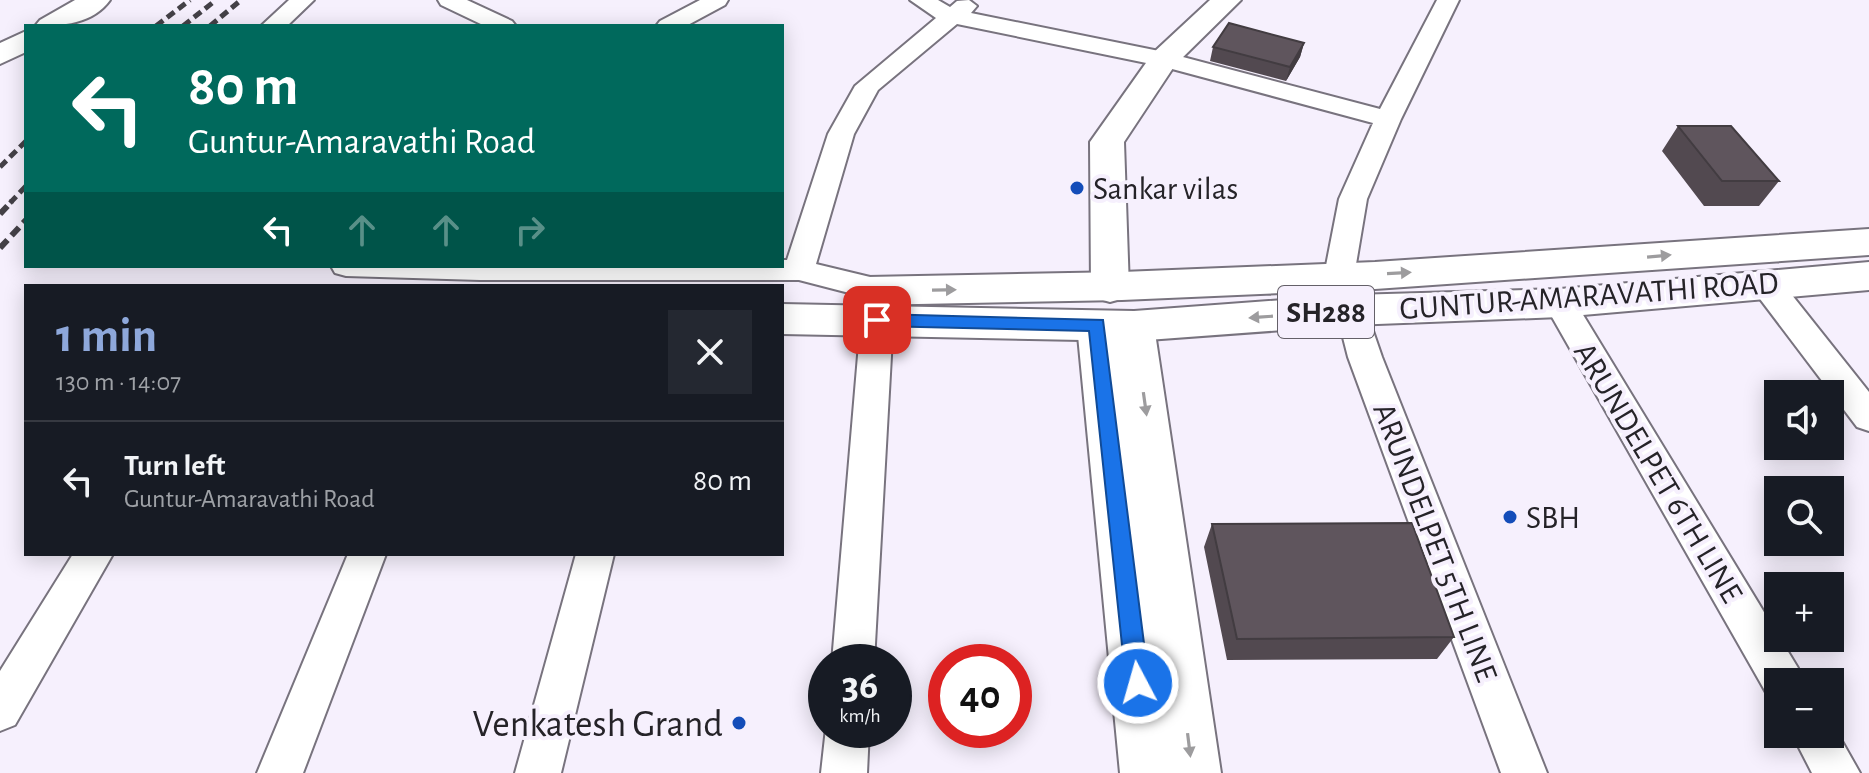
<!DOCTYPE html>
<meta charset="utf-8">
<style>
:root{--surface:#171b24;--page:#242831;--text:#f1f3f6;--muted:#9ea1a6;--line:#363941;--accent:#8ea8db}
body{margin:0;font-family:"Alegreya Sans",sans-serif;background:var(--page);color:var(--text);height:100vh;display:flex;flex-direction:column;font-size:30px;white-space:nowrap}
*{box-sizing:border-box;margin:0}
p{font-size:26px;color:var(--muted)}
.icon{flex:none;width:44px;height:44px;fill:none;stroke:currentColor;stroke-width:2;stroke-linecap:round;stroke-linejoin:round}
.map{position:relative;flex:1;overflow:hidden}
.sheet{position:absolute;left:24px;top:284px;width:760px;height:272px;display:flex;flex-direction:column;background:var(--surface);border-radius:0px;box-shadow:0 4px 20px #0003}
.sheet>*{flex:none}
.guide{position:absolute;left:24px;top:24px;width:760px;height:244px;border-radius:0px;box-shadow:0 4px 20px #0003;background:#00695c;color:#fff;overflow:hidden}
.controls{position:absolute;left:1764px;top:380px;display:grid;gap:16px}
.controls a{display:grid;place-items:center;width:80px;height:80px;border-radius:0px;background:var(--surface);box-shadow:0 4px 20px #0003;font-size:40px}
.speed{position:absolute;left:808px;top:644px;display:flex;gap:16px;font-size:40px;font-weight:700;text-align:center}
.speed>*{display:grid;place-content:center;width:104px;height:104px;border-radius:50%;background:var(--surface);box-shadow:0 4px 20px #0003;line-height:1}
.speed small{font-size:20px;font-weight:400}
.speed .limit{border:12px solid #d22;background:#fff;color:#111}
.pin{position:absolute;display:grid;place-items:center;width:68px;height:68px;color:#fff;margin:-34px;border-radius:16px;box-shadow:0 4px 12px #0006}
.me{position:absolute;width:88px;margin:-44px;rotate:354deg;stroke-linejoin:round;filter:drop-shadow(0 0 6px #0008)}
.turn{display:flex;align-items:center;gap:28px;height:168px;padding:0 32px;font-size:36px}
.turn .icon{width:104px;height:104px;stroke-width:2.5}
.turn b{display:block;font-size:56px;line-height:68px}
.lanes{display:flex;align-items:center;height:76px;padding:0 32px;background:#0003;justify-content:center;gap:40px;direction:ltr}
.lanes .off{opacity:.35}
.round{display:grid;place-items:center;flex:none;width:84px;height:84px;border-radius:0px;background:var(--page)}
.head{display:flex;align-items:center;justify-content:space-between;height:136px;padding:0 32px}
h1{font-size:48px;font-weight:700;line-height:60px;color:var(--accent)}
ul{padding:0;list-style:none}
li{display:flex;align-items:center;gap:24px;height:120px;padding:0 32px;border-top:2px solid var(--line)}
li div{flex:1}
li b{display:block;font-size:30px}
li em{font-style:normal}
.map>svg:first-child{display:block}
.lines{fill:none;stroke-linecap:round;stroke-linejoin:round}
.minor-casing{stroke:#78737e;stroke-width:4}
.tertiary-casing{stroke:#78737e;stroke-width:4}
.primary-casing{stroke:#78737e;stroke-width:4}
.minor{fill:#fff;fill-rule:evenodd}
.tertiary{fill:#fff;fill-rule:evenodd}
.primary{fill:#fff;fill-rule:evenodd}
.rail-far1{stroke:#444147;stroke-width:5;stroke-dasharray:9 5;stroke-linecap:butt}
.rail{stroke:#444147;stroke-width:6;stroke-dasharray:11 6;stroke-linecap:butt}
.wall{fill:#524950}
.shaded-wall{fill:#423c41}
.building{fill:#5f555d;stroke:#423c41;stroke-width:2}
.oneway{fill:#9d9c9e}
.route{fill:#1a73e8;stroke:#114b97;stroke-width:2}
.poi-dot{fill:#144db9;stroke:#f6f0fd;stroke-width:3}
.labels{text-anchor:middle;stroke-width:8;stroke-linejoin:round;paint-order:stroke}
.shield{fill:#f6f0fd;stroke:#646068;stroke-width:2}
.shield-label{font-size:30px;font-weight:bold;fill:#252328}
.poi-label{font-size:32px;fill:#252328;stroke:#f6f0fd;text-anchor:start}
.street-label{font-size:32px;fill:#252328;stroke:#f6f0fd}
.near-poi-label{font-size:38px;fill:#252328;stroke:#f6f0fd;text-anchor:end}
</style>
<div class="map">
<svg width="1869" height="773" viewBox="0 0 1869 773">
<rect width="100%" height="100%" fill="#f6f0fd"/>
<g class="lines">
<!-- minor casing -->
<g class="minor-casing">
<path id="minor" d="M 289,0 L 314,0 L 287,26 L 261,26 Z
M 438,0 L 467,0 L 512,21 L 516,26 L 485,26 L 441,5 Z
M 700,0 L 728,0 L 725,5 L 686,26 L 656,26 L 660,21 Z
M 910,0 L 938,0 L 950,7 L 957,1 L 969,0 L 977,6 L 971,13 L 1164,52 L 1380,109 L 1437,0 L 1459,0 L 1401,119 L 1367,199 L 1354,276 L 1350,283 L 1339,287 L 1328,283 L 1324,276 L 1339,199 L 1373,123 L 1161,66 L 957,24 L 878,90 L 854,134 L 816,264 L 895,283 L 900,291 L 895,299 L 884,302 L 799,280 L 480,280 L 346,276 L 335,273 L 331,266 L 782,266 L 782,260 L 787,260 L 828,134 L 855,86 L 936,18 Z
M 1765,272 L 1776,275 L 1869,392 L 1869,431 L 1857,427 L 1754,291 L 1749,283 L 1754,275 Z
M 1560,292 L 1571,295 L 1798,668 L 1804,682 L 1778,682 L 1778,700 L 1768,696 L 1544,303 L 1549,295 Z
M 1352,299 L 1363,302 L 1382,357 L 1547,773 L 1501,773 L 1348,357 L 1336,310 L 1341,302 Z
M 877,309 L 888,312 L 893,320 L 874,662 L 832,662 L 861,320 L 866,312 Z
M 73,554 L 113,554 L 15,725 L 0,731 L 0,671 Z
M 348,554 L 386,554 L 303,773 L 257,773 Z
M 576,554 L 614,554 L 561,773 L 515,773 Z
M 1830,720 L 1860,773 L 1812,773 L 1792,734 L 1830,734 Z
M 826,728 L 869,730 L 867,773 L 821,773 Z"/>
</g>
<!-- tertiary casing -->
<g class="tertiary-casing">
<path id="tertiary" d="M 75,0 L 110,0 C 93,24 62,26 35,26 L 40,20 Z
M 1210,0 L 1241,0 L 1175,65 L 1124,142 L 1129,289 L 1124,298 L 1110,302 L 1096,298 L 1091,289 L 1090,142 L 1153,53 Z
M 26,31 L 26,52 L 0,64 L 0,43 Z
M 1097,311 L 1111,315 L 1116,323 L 1120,316 L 1134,312 L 1148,316 L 1154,326 L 1221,773 L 1120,773 L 1077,325 L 1083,315 Z"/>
</g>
<!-- primary casing -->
<g class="primary-casing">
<path id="primary" d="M 1869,229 L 1869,255 L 1375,289 L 1122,300 L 868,305 L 854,301 L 848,291 L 854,281 L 868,277 L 1122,272 L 1375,262 Z
M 1869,262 L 1869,290 L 1560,317 L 1352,325 L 1134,341 L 782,334 L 782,304 L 1134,311 L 1352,295 L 1560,289 Z"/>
</g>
<!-- minor -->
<use href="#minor" class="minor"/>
<!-- tertiary -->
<use href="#tertiary" class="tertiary"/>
<!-- primary -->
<use href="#primary" class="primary"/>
<!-- rail-far1 -->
<path class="rail-far1" d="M 156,26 L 190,0
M 183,26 L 216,0
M 210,26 L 241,0
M 0,167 L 26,141
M 10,203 L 26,186"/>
<!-- rail -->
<path class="rail" d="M 0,214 L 12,201
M 0,248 L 26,220"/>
</g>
<!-- wall -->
<path class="wall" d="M 1304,43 L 1300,57 L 1286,81 L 1210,61 L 1213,47 Z
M 1678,126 L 1779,181 L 1759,206 L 1704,206 L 1662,151 Z
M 1212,524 L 1454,637 L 1437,659 L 1227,660 L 1204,547 Z"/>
<!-- shaded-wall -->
<path class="shaded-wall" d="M 1304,43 L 1300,57 L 1286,81 L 1290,67 Z"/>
<!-- building -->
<path class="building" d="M 1229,23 L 1304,43 L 1290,67 L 1213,47 Z
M 1678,126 L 1731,126 L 1779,181 L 1722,181 Z
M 1412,523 L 1454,637 L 1237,639 L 1212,524 Z"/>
<!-- one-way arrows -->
<defs><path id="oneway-solid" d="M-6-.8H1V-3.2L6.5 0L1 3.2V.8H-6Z" transform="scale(2)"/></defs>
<g class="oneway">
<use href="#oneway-solid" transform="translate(1659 256) rotate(-5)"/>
<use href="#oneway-solid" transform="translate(1399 273) rotate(-3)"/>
<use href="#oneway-solid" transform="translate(944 290) rotate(-1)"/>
<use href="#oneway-solid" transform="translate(1261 317) rotate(176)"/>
<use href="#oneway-solid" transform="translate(1145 404) rotate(82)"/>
<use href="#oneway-solid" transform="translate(1189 745) rotate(83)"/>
</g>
<!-- route -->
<path class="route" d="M 877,314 L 1103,320 L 1149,683 L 1146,691 L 1138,694 L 1130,691 L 1126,683 L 1089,331 L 877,326 L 868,320 Z"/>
<!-- markers -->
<g class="poi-dot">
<circle cx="1077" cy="188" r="8"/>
<circle cx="1510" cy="517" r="8"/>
<circle cx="739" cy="723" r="8"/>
</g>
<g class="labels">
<!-- shield labels -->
<rect class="shield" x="1278" y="286" width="96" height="52" rx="6"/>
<g class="shield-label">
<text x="1326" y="322">SH288</text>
</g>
<!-- poi labels -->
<g class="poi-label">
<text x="1093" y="199">Sankar vilas</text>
<text x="1526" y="528">SBH</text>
</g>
<!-- street labels -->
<g class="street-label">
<text transform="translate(1589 295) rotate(-4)" y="11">GUNTUR-AMARAVATHI ROAD</text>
<text transform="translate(1659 472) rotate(59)" y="11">ARUNDELPET 6TH LINE</text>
<text transform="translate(1436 542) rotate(69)" y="11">ARUNDELPET 5TH LINE</text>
</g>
<!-- near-poi labels -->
<g class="near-poi-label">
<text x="723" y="736">Venkatesh Grand</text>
</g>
</g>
</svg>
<div class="controls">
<a><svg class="icon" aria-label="sound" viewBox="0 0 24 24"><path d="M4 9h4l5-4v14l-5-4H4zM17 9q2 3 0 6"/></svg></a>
<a><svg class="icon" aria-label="search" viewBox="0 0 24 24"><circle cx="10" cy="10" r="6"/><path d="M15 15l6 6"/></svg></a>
<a>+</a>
<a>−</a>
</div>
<div class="speed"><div>36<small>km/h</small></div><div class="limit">40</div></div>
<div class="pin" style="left:877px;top:320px;background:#d93025"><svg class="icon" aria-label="arrive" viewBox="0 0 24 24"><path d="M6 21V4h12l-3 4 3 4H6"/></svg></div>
<svg class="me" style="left:1138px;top:683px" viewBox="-20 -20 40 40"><circle r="17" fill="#1a73e8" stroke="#fff" stroke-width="3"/><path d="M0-11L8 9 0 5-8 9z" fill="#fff"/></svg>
<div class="guide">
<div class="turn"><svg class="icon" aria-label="left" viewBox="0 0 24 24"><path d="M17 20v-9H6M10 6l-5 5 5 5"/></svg><div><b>80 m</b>Guntur-Amaravathi Road</div></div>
<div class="lanes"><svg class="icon" aria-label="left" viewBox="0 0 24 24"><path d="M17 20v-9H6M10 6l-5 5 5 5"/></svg><svg class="icon off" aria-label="ahead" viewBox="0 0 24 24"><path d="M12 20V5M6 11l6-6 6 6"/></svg><svg class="icon off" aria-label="ahead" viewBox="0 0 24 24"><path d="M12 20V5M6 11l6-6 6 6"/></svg><svg class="icon off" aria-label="right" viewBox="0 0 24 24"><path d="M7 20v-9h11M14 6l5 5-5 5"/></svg></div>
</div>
<section class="sheet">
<div class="head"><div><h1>1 min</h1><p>130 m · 14:07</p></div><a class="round"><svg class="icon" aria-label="close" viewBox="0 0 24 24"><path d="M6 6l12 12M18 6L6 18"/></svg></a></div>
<ul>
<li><svg class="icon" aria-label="left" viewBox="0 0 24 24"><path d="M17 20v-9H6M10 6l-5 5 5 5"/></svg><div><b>Turn left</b><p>Guntur-Amaravathi Road</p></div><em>80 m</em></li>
</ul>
</section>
</div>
